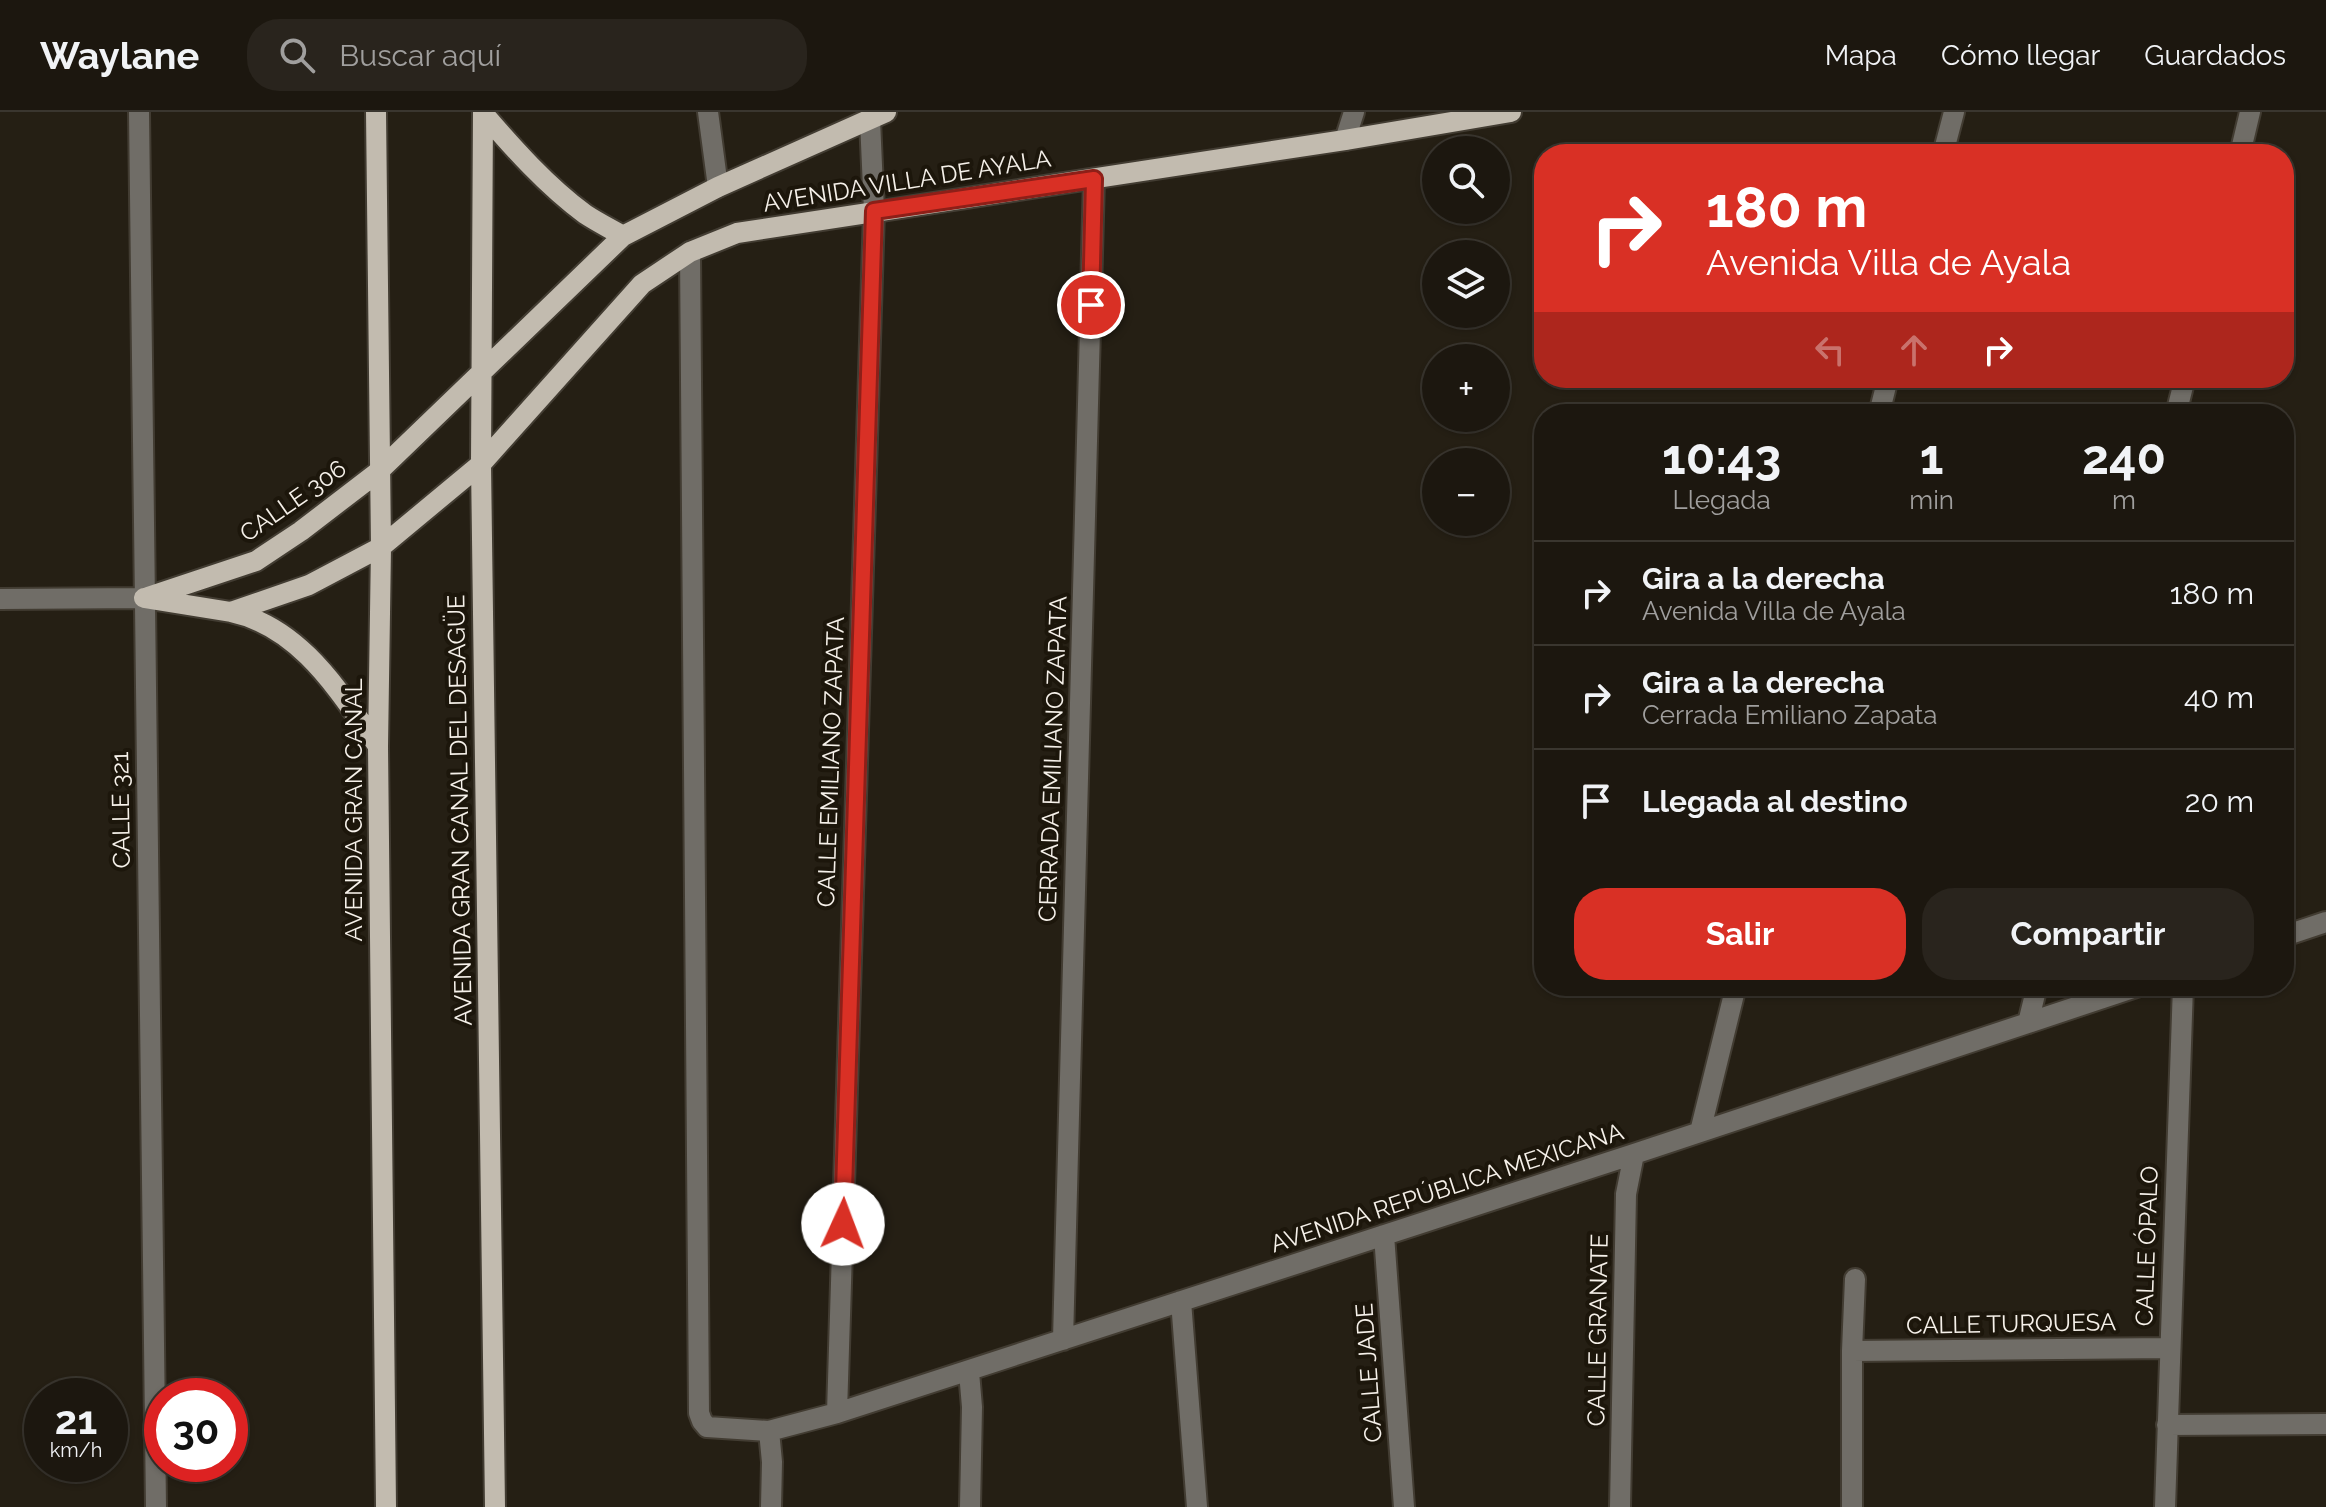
<!DOCTYPE html>
<html lang="es">
<meta charset="utf-8">
<style>
:root{--surface:#1c170f;--page:#29241d;--text:#f1f3f6;--muted:#a09f9e;--line:#3a362f;--accent:#d93025}
body{margin:0;font-family:Raleway,sans-serif;background:var(--page);color:var(--text);height:100vh;display:flex;flex-direction:column;font-size:30px;white-space:nowrap}
*{box-sizing:border-box;margin:0}
p{font-size:26px;color:var(--muted)}
.icon{flex:none;width:44px;height:44px;fill:none;stroke:currentColor;stroke-width:2;stroke-linecap:round;stroke-linejoin:round}
.map{position:relative;flex:1;overflow:hidden}
.drawer{position:absolute;left:1534px;top:292px;width:760px;height:592px;display:flex;flex-direction:column;background:var(--surface);border-radius:32px;box-shadow:0 2px 6px #0004,0 0 0 2px var(--line)}
.drawer>*{flex:none}
.guide{position:absolute;left:1534px;top:32px;width:760px;height:244px;border-radius:32px;box-shadow:0 2px 6px #0004,0 0 0 2px var(--line);background:#d93025;color:#fff;overflow:hidden}
.buttons{position:absolute;left:1422px;top:24px;display:grid;gap:16px}
.buttons a{display:grid;place-items:center;width:88px;height:88px;border-radius:50%;background:var(--surface);box-shadow:0 2px 6px #0004,0 0 0 2px var(--line);font-size:40px}
.speed{position:absolute;left:24px;top:1266px;display:flex;gap:16px;font-size:40px;font-weight:700;text-align:center}
.speed>*{display:grid;place-content:center;width:104px;height:104px;border-radius:50%;background:var(--surface);box-shadow:0 2px 6px #0004,0 0 0 2px var(--line);line-height:1}
.speed small{font-size:20px;font-weight:400}
.speed .limit{border:12px solid #d22;background:#fff;color:#111}
.pin{position:absolute;display:grid;place-items:center;width:68px;height:68px;color:#fff;margin:-34px;border:4px solid #fff;border-radius:50%;box-shadow:0 2px 8px #0007}
.me{position:absolute;width:88px;margin:-44px;rotate:2deg;stroke-linejoin:round;filter:drop-shadow(0 0 6px #0008)}
.turn{display:flex;align-items:center;gap:28px;height:168px;padding:0 40px;font-size:36px}
.turn .icon{width:104px;height:104px;stroke-width:2.5}
.turn b{display:block;font-size:56px;line-height:68px}
.lanes{display:flex;align-items:center;height:76px;padding:0 40px;background:#0003;justify-content:center;gap:40px;direction:ltr}
.lanes .off{opacity:.35}
.eta{display:flex;justify-content:space-evenly;align-items:center;height:136px;text-align:center}
.eta b{font-size:48px;font-weight:700;line-height:56px}
.button{display:flex;gap:16px;margin-top:auto;padding:16px 40px}
.button a{flex:1;height:92px;border-radius:32px;background:var(--accent);color:#fff;font-size:32px;font-weight:700;line-height:92px;text-align:center}
.button a+a{background:var(--page);color:var(--text)}
ul{padding:0;list-style:none}
li{display:flex;align-items:center;gap:24px;height:104px;padding:0 40px;border-top:2px solid var(--line)}
li div{flex:1}
li b{display:block;font-size:30px}
li em{font-style:normal}
header{display:flex;align-items:center;gap:48px;box-sizing:border-box;height:112px;padding:0 40px;background:var(--surface);border-bottom:2px solid var(--line)}
header strong{font-size:38px}
nav{display:flex;gap:44px;margin-inline-start:auto;font-size:28px}
.search{width:560px;height:72px;background:var(--page);display:flex;align-items:center;gap:20px;box-sizing:border-box;padding:0 28px;border-radius:32px;color:var(--muted);font-size:30px}
.map>svg:first-child{display:block}
.lines{fill:none;stroke-linecap:round;stroke-linejoin:round}
.minor-casing{stroke:#423c32;stroke-width:24}
.major-casing{stroke:#423c32;stroke-width:24}
.minor{stroke:#706d67;stroke-width:20}
.major{stroke:#c2bbaf;stroke-width:20}
.route-casing{stroke:#8d1f18;stroke-width:20}
.route{stroke:#d93025;stroke-width:14}
.labels{text-anchor:middle;stroke-width:8;stroke-linejoin:round;paint-order:stroke}
.street-label{font-size:24px;fill:#f6f1ea;stroke:#1c160b}
</style>
<header>
<strong>Waylane</strong>
<div class="search"><svg class="icon" aria-label="search" viewBox="0 0 24 24"><circle cx="10" cy="10" r="6"/><path d="M15 15l6 6"/></svg>Buscar aquí</div>
<nav><a>Mapa</a><a>Cómo llegar</a><a>Guardados</a></nav>
</header>
<div class="map">
<svg width="2326" height="1395" viewBox="0 0 2326 1395">
<rect width="100%" height="100%" fill="#251f14"/>
<g class="lines">
<!-- minor casing -->
<g class="minor-casing">
<path id="minor" d="M 139,0 L 156,1395
M 708,0 L 718,75
M 1345,28 L 1354,0
M 1943,42 L 1954,0
M 2240,42 L 2250,0
M 690,140 L 699,1301 L 702,1309 L 707,1315 L 769,1319 L 837,1301 L 1634,1042 L 2139,874
M 1879,302 L 1888,266
M 2176,302 L 2185,266
M 0,487 L 144,486
M 2284,824 L 2326,810
M 2028,911 L 2037,874
M 1700,1020 L 1736,874
M 1384,1123 L 1404,1395
M 1181,1189 L 1197,1395
M 1063,1228 L 1094,67
M 1852,1239 L 2170,1236
M 969,1260 L 972,1295 L 970,1395
M 837,1301 L 874,99 L 870,8 L 872,0
M 2167,1313 L 2326,1312
M 769,1319 L 772,1350 L 771,1395
M 1620,1395 L 1626,1082 L 1634,1042
M 1852,1395 L 1852,1239 L 1855,1167
M 2165,1395 L 2183,874"/>
</g>
<!-- major casing -->
<g class="major-casing">
<path id="major" d="M 376,0 L 381,435 L 378,634 L 386,1395
M 483,0 L 481,352 L 495,1395
M 483,1 C 513,36 547,74 585,102 C 597,110 611,117 623,124
M 148,485 L 256,449 L 301,419 L 378,360 L 623,124 L 718,75 L 886,0
M 144,486 L 231,500 L 309,473 L 381,435 L 481,352 L 642,172 L 690,140 L 737,121 L 1345,28 L 1511,0
M 231,500 C 301,515 339,580 378,634"/>
</g>
<!-- minor -->
<use href="#minor" class="minor"/>
<!-- major -->
<use href="#major" class="major"/>
</g>
<g class="lines">
<!-- route casing -->
<g class="route-casing">
<path id="route" d="M 843,1112 L 874,99 L 1094,67 L 1091,193"/>
</g>
<!-- route -->
<use href="#route" class="route"/>
</g>
<g class="labels">
<!-- street labels -->
<g class="street-label">
<text transform="translate(907 69) rotate(-9)" y="8">AVENIDA VILLA DE AYALA</text>
<text transform="translate(293 389) rotate(-35)" y="8">CALLE 306</text>
<text transform="translate(1053 647) rotate(-88)" y="8">CERRADA EMILIANO ZAPATA</text>
<text transform="translate(831 650) rotate(-88)" y="8">CALLE EMILIANO ZAPATA</text>
<text transform="translate(121 698) rotate(-91)" y="8">CALLE 321</text>
<text transform="translate(354 698) rotate(-90)" y="8">AVENIDA GRAN CANAL</text>
<text transform="translate(460 698) rotate(-91)" y="8">AVENIDA GRAN CANAL DEL DESAGÜE</text>
<text transform="translate(1447 1076) rotate(-18)" y="8">AVENIDA REPÚBLICA MEXICANA</text>
<text transform="translate(2147 1134) rotate(-88)" y="8">CALLE ÓPALO</text>
<text transform="translate(2011 1212) rotate(-1)" y="8">CALLE TURQUESA</text>
<text transform="translate(1598 1218) rotate(-89)" y="8">CALLE GRANATE</text>
<text transform="translate(1369 1261) rotate(-94)" y="8">CALLE JADE</text>
</g>
</g>
</svg>
<div class="buttons">
<a><svg class="icon" aria-label="search" viewBox="0 0 24 24"><circle cx="10" cy="10" r="6"/><path d="M15 15l6 6"/></svg></a>
<a><svg class="icon" aria-label="layers" viewBox="0 0 24 24"><path d="M12 4l9 5-9 5-9-5zM3 14l9 5 9-5"/></svg></a>
<a>+</a>
<a>−</a>
</div>
<div class="speed"><div>21<small>km/h</small></div><div class="limit">30</div></div>
<div class="pin" style="left:1091px;top:193px;background:#d93025"><svg class="icon" aria-label="arrive" viewBox="0 0 24 24"><path d="M6 21V4h12l-3 4 3 4H6"/></svg></div>
<svg class="me" style="left:843px;top:1112px" viewBox="-20 -20 40 40"><circle r="19" fill="#fff"/><path d="M0-13L10 11 0 6-10 11z" fill="#d93025"/></svg>
<div class="guide">
<div class="turn"><svg class="icon" aria-label="right" viewBox="0 0 24 24"><path d="M7 20v-9h11M14 6l5 5-5 5"/></svg><div><b>180 m</b>Avenida Villa de Ayala</div></div>
<div class="lanes"><svg class="icon off" aria-label="left" viewBox="0 0 24 24"><path d="M17 20v-9H6M10 6l-5 5 5 5"/></svg><svg class="icon off" aria-label="ahead" viewBox="0 0 24 24"><path d="M12 20V5M6 11l6-6 6 6"/></svg><svg class="icon" aria-label="right" viewBox="0 0 24 24"><path d="M7 20v-9h11M14 6l5 5-5 5"/></svg></div>
</div>
<section class="drawer">
<div class="eta">
<div><b>10:43</b><p>Llegada</p></div>
<div><b>1</b><p>min</p></div>
<div><b>240</b><p>m</p></div>
</div>
<ul>
<li><svg class="icon" aria-label="right" viewBox="0 0 24 24"><path d="M7 20v-9h11M14 6l5 5-5 5"/></svg><div><b>Gira a la derecha</b><p>Avenida Villa de Ayala</p></div><em>180 m</em></li>
<li><svg class="icon" aria-label="right" viewBox="0 0 24 24"><path d="M7 20v-9h11M14 6l5 5-5 5"/></svg><div><b>Gira a la derecha</b><p>Cerrada Emiliano Zapata</p></div><em>40 m</em></li>
<li><svg class="icon" aria-label="arrive" viewBox="0 0 24 24"><path d="M6 21V4h12l-3 4 3 4H6"/></svg><div><b>Llegada al destino</b></div><em>20 m</em></li>
</ul>
<div class="button"><a>Salir</a><a>Compartir</a></div>
</section>
</div>
